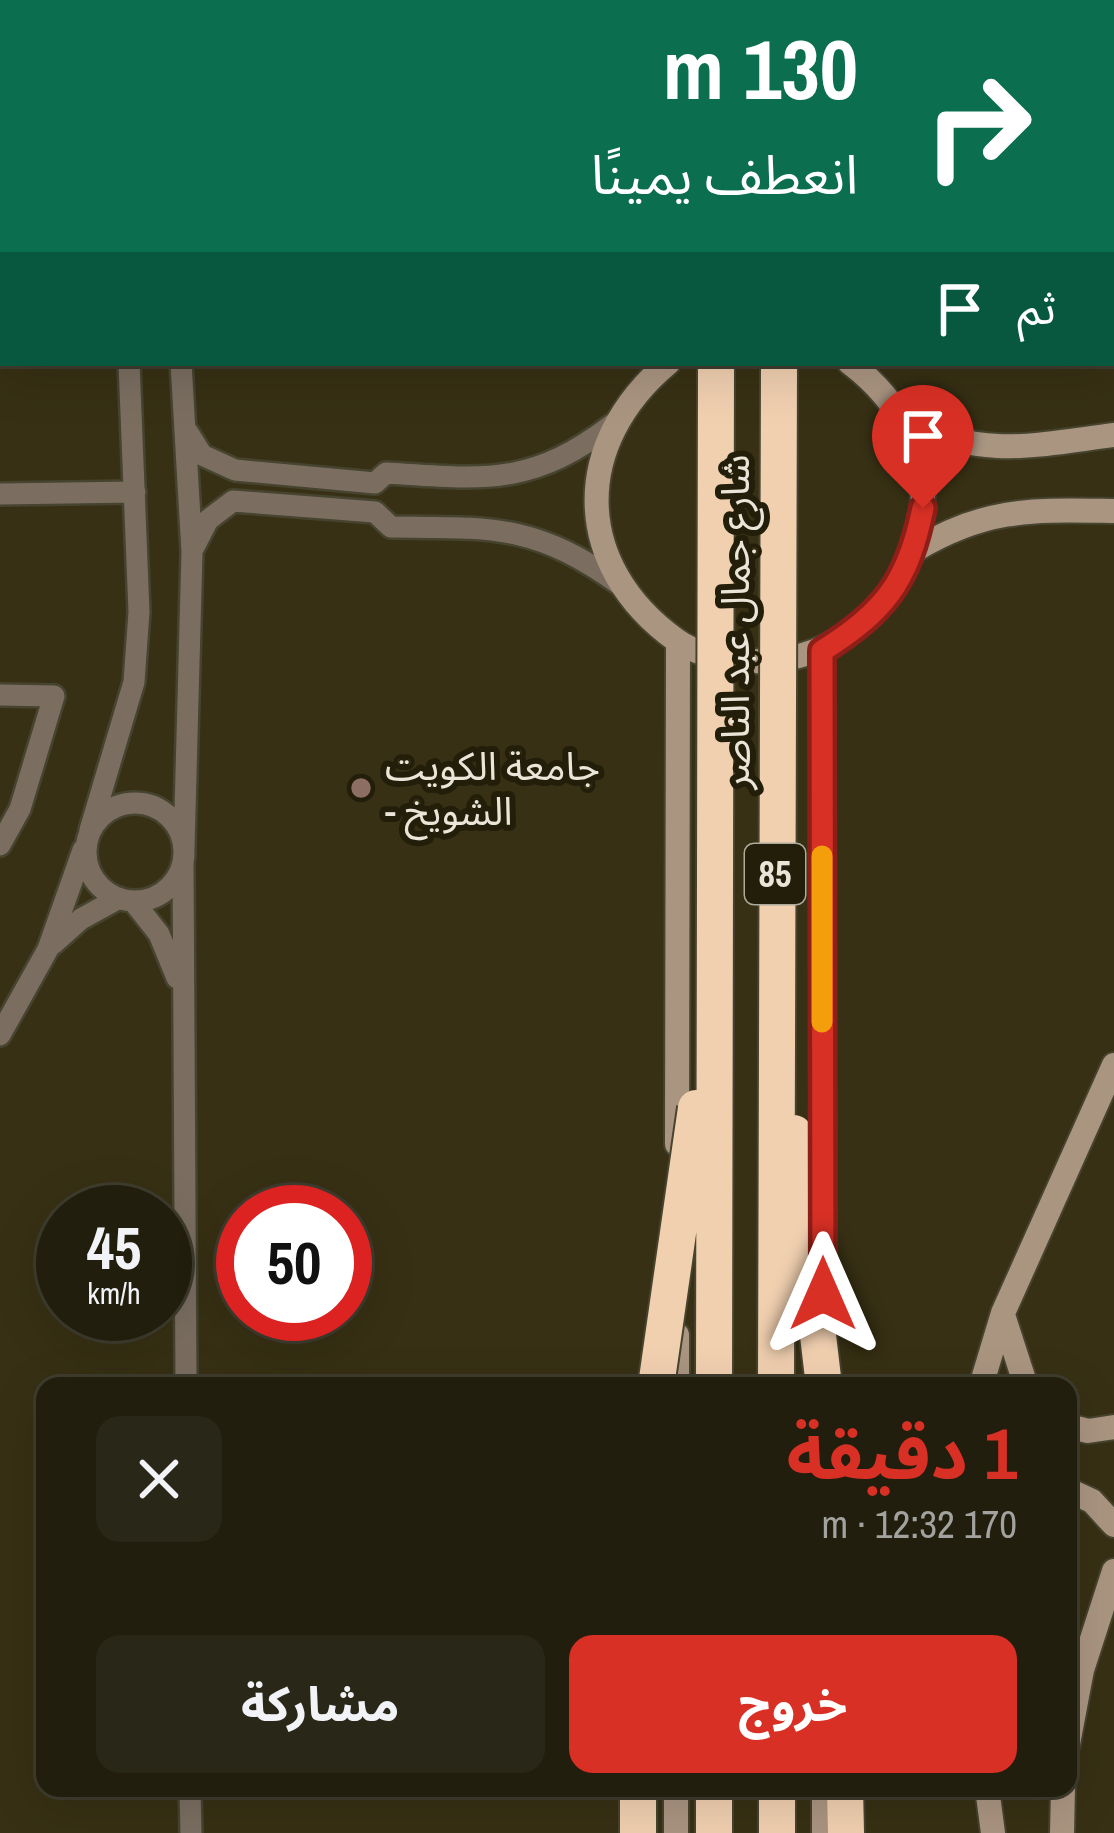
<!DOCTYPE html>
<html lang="ar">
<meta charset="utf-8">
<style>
:root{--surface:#211e0e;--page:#292717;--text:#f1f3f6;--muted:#a2a29e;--line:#3e3c2e;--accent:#d93025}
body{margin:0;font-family:"Archivo Narrow","Noto Sans Arabic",sans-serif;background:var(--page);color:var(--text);direction:rtl;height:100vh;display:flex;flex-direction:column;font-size:45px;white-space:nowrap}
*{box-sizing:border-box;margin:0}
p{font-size:39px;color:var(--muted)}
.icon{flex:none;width:66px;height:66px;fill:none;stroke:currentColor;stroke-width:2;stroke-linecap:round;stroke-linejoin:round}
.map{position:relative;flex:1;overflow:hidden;direction:ltr}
.panel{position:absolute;left:36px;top:1377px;width:1041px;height:420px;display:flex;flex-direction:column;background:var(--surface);border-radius:24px;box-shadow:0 12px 48px #0002,0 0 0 3px var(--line);direction:rtl}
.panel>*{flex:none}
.banner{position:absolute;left:0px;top:0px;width:1116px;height:366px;box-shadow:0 12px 48px #0002,0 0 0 3px var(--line);direction:rtl;background:#0b6e4f;color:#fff;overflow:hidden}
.speed{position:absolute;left:36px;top:1185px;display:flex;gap:24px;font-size:60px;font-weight:700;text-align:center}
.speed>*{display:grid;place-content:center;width:156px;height:156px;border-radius:50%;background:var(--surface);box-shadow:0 12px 48px #0002,0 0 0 3px var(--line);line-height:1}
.speed small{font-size:30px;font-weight:400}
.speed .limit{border:18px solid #d22;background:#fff;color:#111}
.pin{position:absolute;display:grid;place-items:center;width:102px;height:102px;color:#fff;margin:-123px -51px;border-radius:50% 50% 50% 0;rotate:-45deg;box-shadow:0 0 12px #0007}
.pin .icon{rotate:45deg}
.me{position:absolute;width:132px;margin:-66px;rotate:0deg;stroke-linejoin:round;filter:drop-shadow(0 0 9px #0008)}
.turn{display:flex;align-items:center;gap:42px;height:252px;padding:0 60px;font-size:54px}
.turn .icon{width:156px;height:156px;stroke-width:2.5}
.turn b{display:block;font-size:84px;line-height:102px}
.then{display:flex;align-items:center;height:114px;padding:0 60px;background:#0003;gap:24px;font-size:45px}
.round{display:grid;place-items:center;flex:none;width:126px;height:126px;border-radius:24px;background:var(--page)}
.overview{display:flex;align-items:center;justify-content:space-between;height:204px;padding:0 60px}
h1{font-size:72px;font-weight:700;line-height:90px;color:var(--accent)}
.primary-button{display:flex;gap:24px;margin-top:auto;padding:24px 60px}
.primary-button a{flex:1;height:138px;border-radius:24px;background:var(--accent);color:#fff;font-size:48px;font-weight:700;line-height:138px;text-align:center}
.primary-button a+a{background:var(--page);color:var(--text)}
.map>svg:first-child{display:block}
.built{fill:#373014;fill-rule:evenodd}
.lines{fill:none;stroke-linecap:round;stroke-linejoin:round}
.lane-casing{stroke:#46432f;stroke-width:26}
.secondary-casing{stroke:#46432f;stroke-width:28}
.highway-casing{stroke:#46432f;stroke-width:40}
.lane{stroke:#7b6e61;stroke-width:21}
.secondary{stroke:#aa9581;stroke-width:24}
.highway{stroke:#f1d0b0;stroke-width:36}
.highway-bridge-casing{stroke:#46432f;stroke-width:40;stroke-linecap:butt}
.highway-bridge{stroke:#f1d0b0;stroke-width:36}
.route-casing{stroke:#8d1f18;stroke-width:30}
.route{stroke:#d93025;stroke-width:21}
.slow{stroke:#f59e0b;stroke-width:21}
.education-dot{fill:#8d6e63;stroke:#231e09;stroke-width:4.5}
.labels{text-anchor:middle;stroke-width:12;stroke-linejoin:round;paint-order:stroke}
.shield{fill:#231e09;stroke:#aeaa9b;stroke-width:3}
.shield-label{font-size:36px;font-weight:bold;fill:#e9e6d9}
.street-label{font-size:39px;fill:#e9e6d9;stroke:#231e09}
.poi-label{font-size:39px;fill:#e9e6d9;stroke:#231e09;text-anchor:start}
</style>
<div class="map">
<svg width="1114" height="1833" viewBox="0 0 1114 1833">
<rect width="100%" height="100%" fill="#2c2813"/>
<!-- built -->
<path class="built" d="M 0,0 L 1114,0 L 1114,1833 L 0,1833 ZM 3,3 L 1113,3 L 1113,363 L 3,363 ZM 63,1212 L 165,1212 L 165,1314 L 63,1314 ZM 243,1212 L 345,1212 L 345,1314 L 243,1314 ZM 45,1386 L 1068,1386 L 1068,1788 L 45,1788 Z"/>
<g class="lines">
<!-- lane casing -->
<g class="lane-casing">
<path id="lane" d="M 14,0 L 16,3
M 153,3 L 155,0
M 177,3 L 177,0
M 0,200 L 3,210
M 0,280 L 3,280
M 181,363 L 192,552 L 184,848
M 187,431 L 202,455 L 235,470 L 375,483 L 386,473 C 484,479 531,487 613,424
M 0,494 L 135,492
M 192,551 L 208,520 L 233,501 L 375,512 L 391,527 C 491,528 534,523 619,584
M 0,695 L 54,696 L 20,809 L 0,845
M86 852a49 49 0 1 1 98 0a49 49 0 1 1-98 0Z
M 90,830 L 134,682 L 139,612 L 129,363
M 183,861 L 186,1386
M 133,901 L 159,934 L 177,978
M 53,944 L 81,919 L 119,898
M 0,1035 L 48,949 L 83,850
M 190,1788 L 191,1833"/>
</g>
<!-- secondary casing -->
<g class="secondary-casing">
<path id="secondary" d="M 663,0 L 663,3
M 826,0 L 826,3
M 668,363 C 571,444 572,565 676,640 C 695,654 724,660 746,661 C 834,666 903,607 920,521 C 933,458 899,400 850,363
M 905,423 C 988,458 1029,446 1114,435
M 915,550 C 987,507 1032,510 1114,511
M 822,651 L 823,1252
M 677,1144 L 678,642
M 1003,1315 L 1026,1386
M 677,1386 L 677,1335
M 981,1386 L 1003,1313 L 1114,1065
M 1068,1426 L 1088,1431 L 1114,1427
M 1068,1490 L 1092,1501 L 1114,1525
M 1068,1744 L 1082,1670 L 1114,1571
M 824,1788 L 824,1833
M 987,1788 L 993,1833
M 676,1833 L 676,1788
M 1062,1833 L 1063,1788"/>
</g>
<!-- highway casing -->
<g class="highway-casing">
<path id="highway" d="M 717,3 L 717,0
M 781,3 L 781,0
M 638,1788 L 638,1833
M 714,1788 L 714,1833
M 777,1788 L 777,1833
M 845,1788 L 846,1833"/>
</g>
<!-- lane -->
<use href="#lane" class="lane"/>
<!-- secondary -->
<use href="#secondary" class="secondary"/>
<!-- highway -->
<use href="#highway" class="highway"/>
<!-- highway-bridge casing -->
<g class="highway-bridge-casing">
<path id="highway-bridge" d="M 794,1133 L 824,1386
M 656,1386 L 696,1108
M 714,1386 L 716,363
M 776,1386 L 779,363"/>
</g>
<!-- highway-bridge -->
<use href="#highway-bridge" class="highway-bridge"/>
</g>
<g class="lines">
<!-- route casing -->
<g class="route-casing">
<path id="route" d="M 823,1294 L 822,651 C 885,611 908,582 923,508"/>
</g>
<!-- route -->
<use href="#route" class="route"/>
<!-- slow -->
<path class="slow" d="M 822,856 L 822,1022"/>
</g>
<!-- markers -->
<circle class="education-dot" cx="361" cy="788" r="12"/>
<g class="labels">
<!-- shield labels -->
<rect class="shield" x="745" y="844" width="60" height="60" rx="9"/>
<g class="shield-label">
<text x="775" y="887">85</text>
</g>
<!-- street labels -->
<g class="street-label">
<text transform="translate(735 622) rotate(-90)" y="14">شارع جمال عبد الناصر</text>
</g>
<!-- poi labels -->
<g class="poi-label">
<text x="385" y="780">جامعة الكويت<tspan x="385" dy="45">- الشويخ</tspan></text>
</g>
</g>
</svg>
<div class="speed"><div>45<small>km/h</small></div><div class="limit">50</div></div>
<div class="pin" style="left:923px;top:508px;background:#d93025"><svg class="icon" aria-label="arrive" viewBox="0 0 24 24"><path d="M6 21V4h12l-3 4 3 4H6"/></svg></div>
<svg class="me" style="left:823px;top:1294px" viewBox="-20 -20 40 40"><path d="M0-17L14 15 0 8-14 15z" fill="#d93025" stroke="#fff" stroke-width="4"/></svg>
<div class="banner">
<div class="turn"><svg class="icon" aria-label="right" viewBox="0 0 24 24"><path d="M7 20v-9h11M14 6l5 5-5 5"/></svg><div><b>130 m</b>انعطف يمينًا</div></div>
<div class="then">ثم<svg class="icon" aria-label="arrive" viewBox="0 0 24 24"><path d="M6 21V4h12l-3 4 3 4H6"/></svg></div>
</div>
<section class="panel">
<div class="overview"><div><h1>1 دقيقة</h1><p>170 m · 12:32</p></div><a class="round"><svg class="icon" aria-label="close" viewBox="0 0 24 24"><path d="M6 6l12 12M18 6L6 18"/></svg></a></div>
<div class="primary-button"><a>خروج</a><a>مشاركة</a></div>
</section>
</div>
